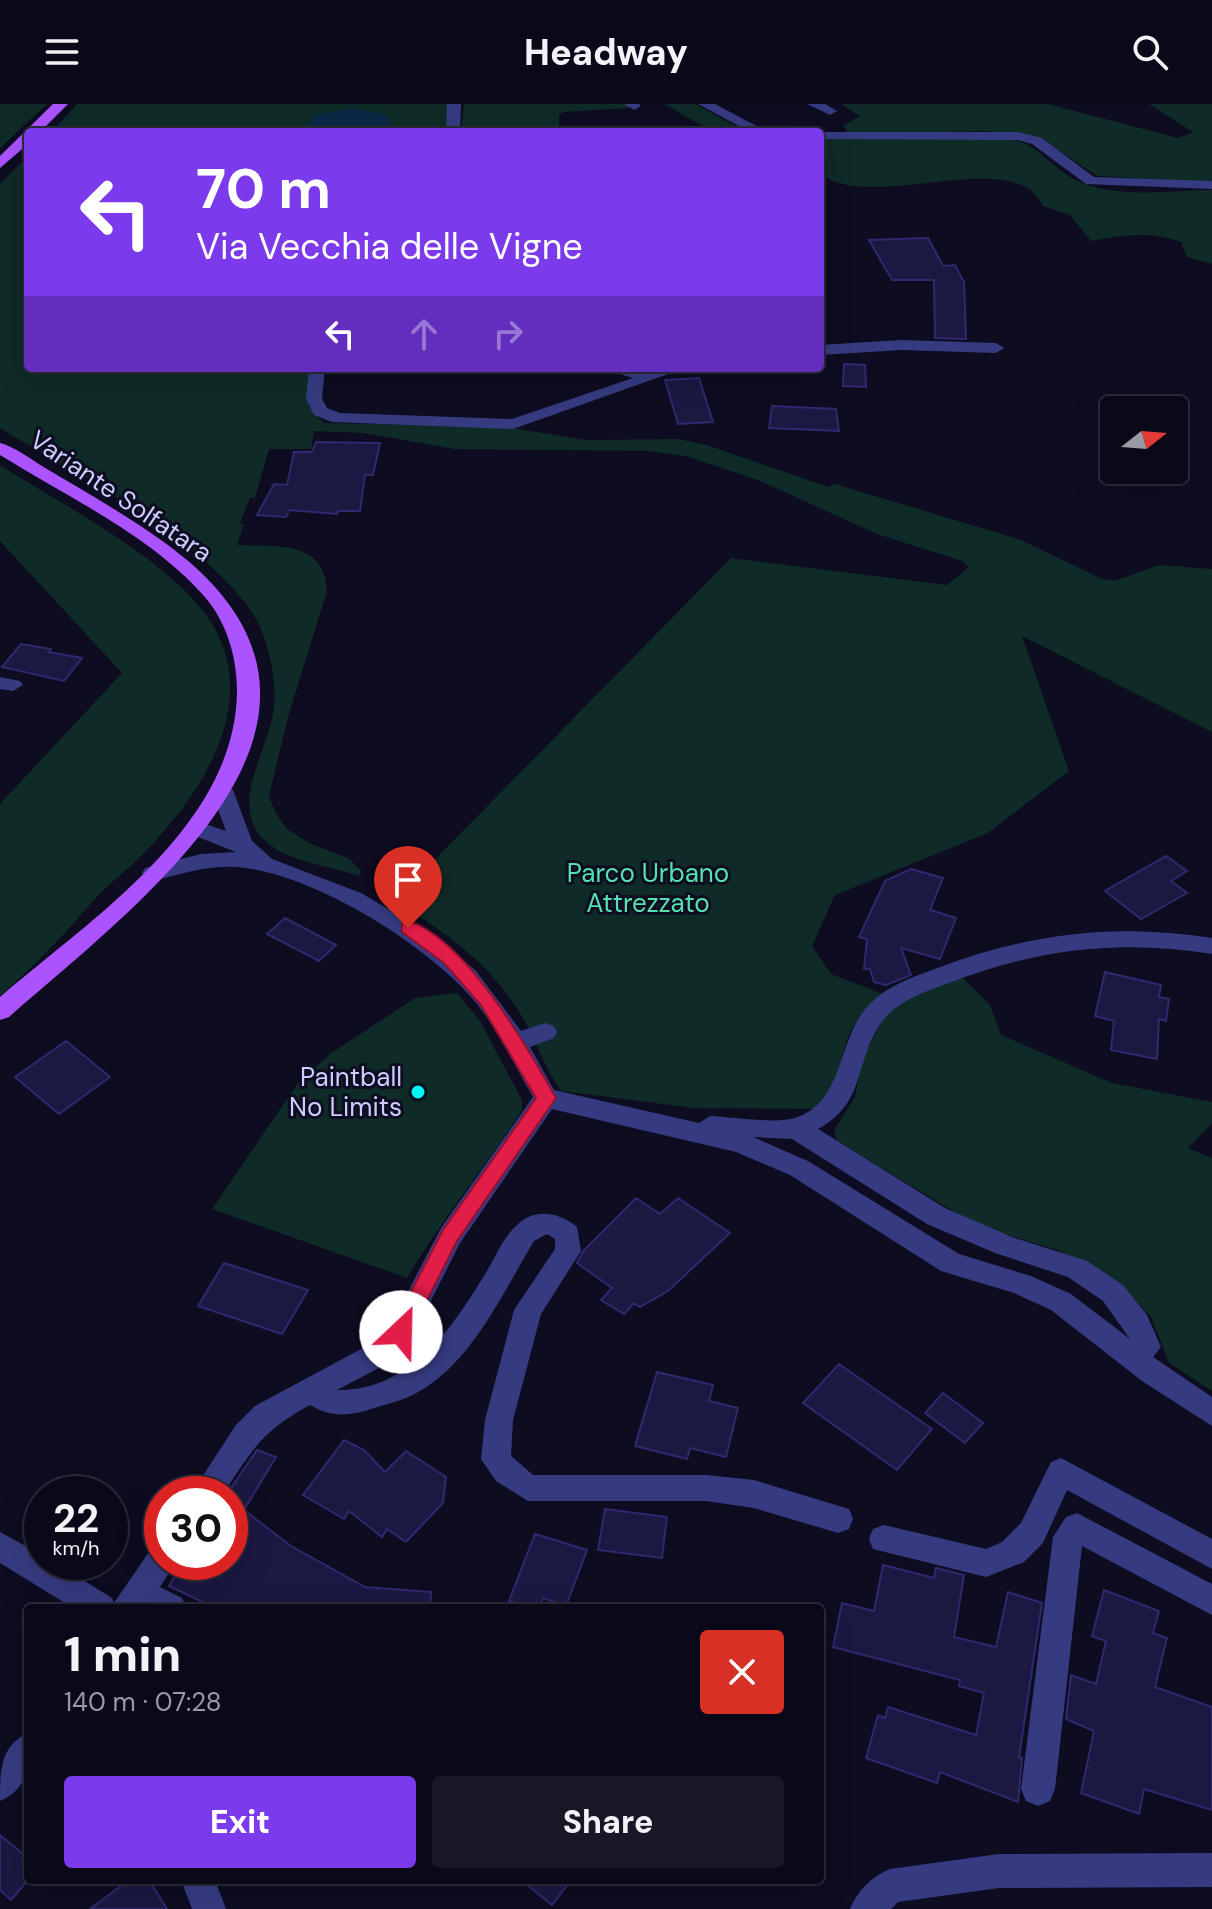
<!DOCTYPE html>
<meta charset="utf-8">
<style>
:root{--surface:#0a0919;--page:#181726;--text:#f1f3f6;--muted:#999aa2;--line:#2a2a38;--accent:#7c3aed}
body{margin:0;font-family:"DM Sans",sans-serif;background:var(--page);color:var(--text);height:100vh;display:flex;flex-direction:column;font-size:30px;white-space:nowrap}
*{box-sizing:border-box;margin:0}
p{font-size:26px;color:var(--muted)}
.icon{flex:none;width:44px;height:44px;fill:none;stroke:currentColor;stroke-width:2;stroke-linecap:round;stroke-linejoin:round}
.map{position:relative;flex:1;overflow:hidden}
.panel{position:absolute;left:24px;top:1500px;width:800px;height:280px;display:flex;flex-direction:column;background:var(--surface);border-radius:8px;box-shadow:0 8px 32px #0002,0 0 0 2px var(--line)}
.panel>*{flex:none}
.top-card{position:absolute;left:24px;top:24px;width:800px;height:244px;border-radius:8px;box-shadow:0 8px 32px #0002,0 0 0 2px var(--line);background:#7c3aed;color:#fff;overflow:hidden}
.needle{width:52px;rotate:73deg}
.controls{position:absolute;left:1100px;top:292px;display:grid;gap:16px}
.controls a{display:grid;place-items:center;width:88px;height:88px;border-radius:8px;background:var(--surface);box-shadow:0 8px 32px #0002,0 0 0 2px var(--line);font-size:40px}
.speed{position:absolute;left:24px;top:1372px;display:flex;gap:16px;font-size:40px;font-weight:700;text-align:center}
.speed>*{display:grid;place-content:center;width:104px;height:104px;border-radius:50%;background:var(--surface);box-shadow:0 8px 32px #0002,0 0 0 2px var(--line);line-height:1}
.speed small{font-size:20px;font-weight:400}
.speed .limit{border:12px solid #d22;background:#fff;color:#111}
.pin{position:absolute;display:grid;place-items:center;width:68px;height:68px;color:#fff;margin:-82px -34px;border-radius:50% 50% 50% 0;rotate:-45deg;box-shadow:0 0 8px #0007}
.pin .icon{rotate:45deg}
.me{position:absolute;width:88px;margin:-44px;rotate:24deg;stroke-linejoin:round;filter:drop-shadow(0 0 6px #0008)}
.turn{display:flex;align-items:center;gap:28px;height:168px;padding:0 40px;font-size:36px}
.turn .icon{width:104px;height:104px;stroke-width:2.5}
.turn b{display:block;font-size:56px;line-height:68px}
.lanes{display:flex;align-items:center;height:76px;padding:0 40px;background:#0003;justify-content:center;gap:40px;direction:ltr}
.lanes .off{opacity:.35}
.round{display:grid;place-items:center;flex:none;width:84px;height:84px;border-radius:8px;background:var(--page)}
.head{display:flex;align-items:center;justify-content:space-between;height:136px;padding:0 40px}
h1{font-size:48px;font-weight:800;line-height:60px}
.primary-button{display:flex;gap:16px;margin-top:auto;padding:16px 40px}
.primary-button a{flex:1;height:92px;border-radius:8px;background:var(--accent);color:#fff;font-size:32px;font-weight:800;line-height:92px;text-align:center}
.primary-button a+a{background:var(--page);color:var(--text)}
header{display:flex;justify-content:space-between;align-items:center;height:104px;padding:0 40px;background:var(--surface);font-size:36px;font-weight:800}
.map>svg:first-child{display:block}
.green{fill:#0f2b27}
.water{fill:#0b2946}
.building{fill:#1b1842;stroke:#2f296f;stroke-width:2}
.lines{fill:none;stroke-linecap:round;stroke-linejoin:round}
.minor{fill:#363b81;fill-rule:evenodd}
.major{fill:#ab53ff;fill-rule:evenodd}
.route{fill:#e11d48;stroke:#92132f;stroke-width:2}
.poi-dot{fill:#00f7f3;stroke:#0d0c21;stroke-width:3}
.labels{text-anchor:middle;stroke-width:6;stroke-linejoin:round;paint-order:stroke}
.street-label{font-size:26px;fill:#ccf;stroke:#0d0c21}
.park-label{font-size:26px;fill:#54e2ae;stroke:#0d0c21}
.poi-label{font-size:26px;fill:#ccf;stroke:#0d0c21;text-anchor:end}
</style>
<header><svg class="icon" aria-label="menu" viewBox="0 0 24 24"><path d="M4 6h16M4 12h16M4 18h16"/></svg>Headway<svg class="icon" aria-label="search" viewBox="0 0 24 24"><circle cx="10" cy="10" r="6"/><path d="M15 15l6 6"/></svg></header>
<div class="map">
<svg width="1212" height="1805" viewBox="0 0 1212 1805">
<rect width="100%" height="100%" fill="#0d0c21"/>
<!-- green -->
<path class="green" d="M 0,0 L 47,0 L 0,44 Z
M 77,0 L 449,0 L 447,28 L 52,28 Z
M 464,0 L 626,0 L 630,4 L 563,8 L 559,11 L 559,28 L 461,28 Z
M 664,0 L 695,0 L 747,28 L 713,28 Z
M 841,0 L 1048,0 L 1178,34 L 1193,28 L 1149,0 L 1212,0 L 1212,78 L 1097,72 L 1051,41 L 1020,30 L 984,27 L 849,30 L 843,22 L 860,12 Z
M 820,34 L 1011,35 C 1039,41 1051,63 1074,75 C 1114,96 1169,86 1212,86 L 1212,160 L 1187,153 L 1181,138 C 1151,127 1122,131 1091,137 L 1070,111 L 1043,102 C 1016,39 868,111 820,69 Z
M 28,52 L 28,264 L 310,264 C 308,288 305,302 324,319 L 507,323 L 586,336 L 678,335 L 707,341 L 828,383 L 835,380 L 1021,436 L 1102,475 L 1115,477 L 1159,461 L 1212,465 L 1212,628 L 1022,532 L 1069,667 L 988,729 L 835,791 L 812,842 L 831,870 L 885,891 C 826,929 853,976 819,1005 L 694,1004 L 561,987 C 545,964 537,940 524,916 C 494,862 445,827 394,797 L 731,454 L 947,481 L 969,463 L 962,457 L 877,430 L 758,376 L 685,352 L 648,347 L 455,345 L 364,329 L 314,327 L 311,345 L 269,345 L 255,394 L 250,394 L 240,419 L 244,420 L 237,441 C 275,443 325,435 327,487 L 288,613 L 269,692 L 275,708 L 287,725 L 309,739 L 350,755 L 361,768 L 359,772 C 336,764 291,757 273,743 C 224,710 265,654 273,610 C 278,583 270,540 256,515 C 212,440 76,371 0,324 L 0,80 Z
M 0,361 C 62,401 175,458 212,520 C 261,601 201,690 146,747 C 129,765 109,779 93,797 C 65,830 33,863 0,892 L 0,700 L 122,569 L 0,437 Z
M 959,870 L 990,901 L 1001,931 L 1112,979 L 1212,998 L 1212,1019 L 1188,1044 L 1212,1054 L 1212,1287 L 1169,1259 L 1151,1213 L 1119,1180 L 1060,1147 L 976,1121 L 837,1037 L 834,1026 L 855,993 L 864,951 L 889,904 Z
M 457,889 L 480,917 L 522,996 L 522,1006 C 485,1063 442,1115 407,1174 L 212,1105 L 298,979 L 330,950 L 415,894 Z"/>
<!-- water -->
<path class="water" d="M 351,4 L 385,10 L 392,20 L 385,28 L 310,27 L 308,22 L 316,11 Z"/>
<!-- building -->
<path class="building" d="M 928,134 L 943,162 L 955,161 L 964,178 L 966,235 L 935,234 L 934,176 L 892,176 L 869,136 Z
M 844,260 L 865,261 L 866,283 L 843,282 Z
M 699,274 L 713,318 L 678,320 L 665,276 Z
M 772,302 L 836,305 L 839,327 L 769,324 Z
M 316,338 L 380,339 L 373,371 L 365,371 L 360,407 L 338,407 L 337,410 L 289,406 L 286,413 L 257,411 L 274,380 L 287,381 L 294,348 L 312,348 Z
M 21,540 L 51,545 L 49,548 L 82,554 L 64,577 L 2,563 Z
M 1166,752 L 1187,767 L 1171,777 L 1187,789 L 1141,815 L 1105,787 Z
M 911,765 L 943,774 L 930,806 L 956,814 L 940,855 L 901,844 L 911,871 L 886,881 L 874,878 L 870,865 L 864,865 L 867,835 L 859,833 L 885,777 Z
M 285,814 L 336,841 L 319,857 L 267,830 Z
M 1105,868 L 1161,881 L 1159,893 L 1169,895 L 1166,917 L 1159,915 L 1157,955 L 1111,946 L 1114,917 L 1095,912 Z
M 66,937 L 110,973 L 59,1010 L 15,973 Z
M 636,1094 L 660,1110 L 678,1094 L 730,1129 L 668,1187 L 640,1203 L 634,1199 L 624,1210 L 601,1196 L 612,1184 L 577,1159 L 584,1146 Z
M 224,1159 L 308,1186 L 282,1230 L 198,1202 Z
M 839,1260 L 932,1325 L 897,1366 L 803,1299 Z
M 657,1268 L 713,1281 L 709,1297 L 738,1304 L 726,1353 L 690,1344 L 687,1355 L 635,1342 Z
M 943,1289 L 983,1319 L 965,1339 L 925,1309 Z
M 344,1336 L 364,1346 L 385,1368 L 406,1347 L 446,1373 L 443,1399 L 406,1438 L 387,1425 L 382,1433 L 349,1407 L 344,1415 L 303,1391 Z
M 257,1346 L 276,1353 L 244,1406 L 291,1442 L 365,1483 L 431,1488 L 430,1504 L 215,1504 L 169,1482 L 183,1458 L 230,1458 L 230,1390 L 227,1390 Z
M 605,1405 L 667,1413 L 662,1454 L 598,1446 Z
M 535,1430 L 587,1446 L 566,1502 L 543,1494 L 539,1504 L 509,1497 Z
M 883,1461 L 934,1474 L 936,1464 L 964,1471 L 954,1533 L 996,1543 L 1008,1488 L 1042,1499 L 1019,1653 L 1022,1654 L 1018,1698 L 940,1668 L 937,1679 L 866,1654 L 878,1611 L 885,1614 L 888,1603 L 976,1631 L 984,1589 L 959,1582 L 960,1576 L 833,1543 L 842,1499 L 874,1507 Z
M 1104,1486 L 1159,1507 L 1153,1529 L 1167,1534 L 1155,1583 L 1212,1603 L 1212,1706 L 1144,1685 L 1139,1710 L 1081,1689 L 1094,1627 L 1066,1615 L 1071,1571 L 1096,1580 L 1106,1537 L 1092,1532 Z
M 0,1731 L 28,1754 L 28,1776 L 11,1796 L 0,1786 Z
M 129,1776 L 149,1776 L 167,1805 L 90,1805 Z
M 521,1776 L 571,1776 L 552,1801 Z"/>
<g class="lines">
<!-- minor -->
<path class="minor" d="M 447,0 L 461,0 L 460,28 L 446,28 Z
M 624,0 L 639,0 L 641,2 L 634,6 Z
M 698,0 L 715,0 L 768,28 L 750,28 Z
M 807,0 L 825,0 L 837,7 L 830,11 Z
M 816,28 L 1018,28 L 1042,34 L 1094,73 L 1212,77 L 1212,85 L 1086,80 L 1032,40 L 1018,36 L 820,35 L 820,28 Z
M 902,236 L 996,239 L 1004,244 L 996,249 L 902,246 L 820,251 L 820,241 Z
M 309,264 L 325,264 L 322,295 L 327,304 L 340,309 L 512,315 L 633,274 L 600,264 L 651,267 L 685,264 L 513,325 L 332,318 L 314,311 L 306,295 Z
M 0,573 L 20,577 L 23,581 L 13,587 L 0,585 Z
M 222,679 L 233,686 L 252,737 L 272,755 L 361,789 L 433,831 L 476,867 L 521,927 L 545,919 L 554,922 L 557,928 L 554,934 L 530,943 L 554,986 L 699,1019 L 710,1012 C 732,1013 776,1020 795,1014 C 847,998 836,929 873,897 C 892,879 919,871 943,862 C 1032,829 1118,819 1212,834 L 1212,850 C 1119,835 1036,845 949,879 C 925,888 896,897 881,919 C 854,957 867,999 818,1025 L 945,1104 L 1012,1133 L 1087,1157 L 1123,1181 L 1147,1211 L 1161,1243 L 1153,1253 L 1212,1293 L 1212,1322 L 1142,1277 L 1051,1206 L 1014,1189 L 941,1167 L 790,1071 L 736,1048 L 552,1005 L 460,1139 L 411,1236 L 396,1255 L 337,1286 C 411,1287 453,1223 487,1167 C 496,1152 504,1132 517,1121 C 535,1103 560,1109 577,1123 L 581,1147 L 541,1210 L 513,1316 L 511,1352 L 533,1371 L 706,1371 L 754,1376 L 849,1405 L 853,1415 L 849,1425 L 838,1429 L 754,1404 L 706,1397 L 528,1397 L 496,1377 L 481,1355 L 485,1316 L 514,1206 L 555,1145 L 555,1135 L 547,1130 L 534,1137 C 503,1188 474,1255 420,1287 C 406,1296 390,1299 374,1304 C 351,1312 332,1314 310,1301 C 262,1327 252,1346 223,1390 L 191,1390 L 236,1321 L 255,1302 L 376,1237 L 391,1220 L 441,1124 L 533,993 C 514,961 500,929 477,900 C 430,842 313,769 237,763 C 209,761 180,770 153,777 L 145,774 L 142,769 L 145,764 L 201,750 L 236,748 L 188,729 L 185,724 L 196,717 L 226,727 L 211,686 ZM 753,1033 L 792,1035 L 927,1120 L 995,1149 L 1068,1173 L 1103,1197 L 1130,1235 L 1071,1190 L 1031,1172 L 959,1150 L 808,1057 Z
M 1061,1354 L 1212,1435 L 1212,1465 L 1067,1386 L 1043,1439 L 1024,1458 L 986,1473 L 873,1445 L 869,1435 L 873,1425 L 884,1421 L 986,1445 L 1002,1438 L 1021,1419 L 1051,1358 Z
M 1077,1409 L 1212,1480 L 1212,1511 L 1082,1442 L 1055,1685 L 1050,1697 L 1038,1702 L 1026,1697 L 1021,1685 L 1053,1433 L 1066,1413 Z
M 0,1428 L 42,1451 L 42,1458 L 54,1458 L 112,1494 L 114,1499 L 151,1445 L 162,1441 L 162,1458 L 176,1458 L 160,1483 L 182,1494 L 187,1504 L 73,1504 L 0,1459 Z
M 28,1629 C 28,1658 31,1684 0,1697 C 0,1667 0,1642 28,1629 Z
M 1212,1749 L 1212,1783 L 999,1784 L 898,1798 L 891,1805 L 850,1805 C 857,1787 872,1772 890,1765 L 999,1750 Z
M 181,1776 L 215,1776 L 226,1805 L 192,1805 Z"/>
<!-- major -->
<path class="major" d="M 53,0 L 68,0 L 40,28 L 28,28 L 28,40 L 0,64 L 0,52 Z
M 0,339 C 15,343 29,354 42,362 C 82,386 123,409 161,436 C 401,606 147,792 9,913 L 0,916 L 0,893 C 92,814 236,721 237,587 C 237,554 227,518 204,492 C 150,431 69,394 0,351 Z"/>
</g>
<!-- route -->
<path class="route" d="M 408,817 C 465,834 528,944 556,994 L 457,1137 L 408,1234 L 394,1234 L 390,1228 L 443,1126 L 536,994 L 481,901 L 444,859 L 402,828 L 402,819 Z"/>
<!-- markers -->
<circle class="poi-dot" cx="418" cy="988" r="8"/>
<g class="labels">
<!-- street labels -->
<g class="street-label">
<text transform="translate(121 392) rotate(34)" y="9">Variante Solfatara</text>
</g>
<!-- park labels -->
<g class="park-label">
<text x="648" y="778">Parco Urbano<tspan x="648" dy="30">Attrezzato</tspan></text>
</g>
<!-- poi labels -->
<g class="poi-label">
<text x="402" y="982">Paintball<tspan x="402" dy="30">No Limits</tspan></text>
</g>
</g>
</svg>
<div class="controls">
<a><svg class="needle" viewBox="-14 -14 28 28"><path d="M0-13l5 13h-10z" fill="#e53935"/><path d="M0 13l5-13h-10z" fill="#999aa2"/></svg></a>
</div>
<div class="speed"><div>22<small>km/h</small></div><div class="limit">30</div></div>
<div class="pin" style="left:408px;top:824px;background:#d93025"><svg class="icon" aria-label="arrive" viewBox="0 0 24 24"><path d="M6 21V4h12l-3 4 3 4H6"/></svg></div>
<svg class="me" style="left:401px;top:1228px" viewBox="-20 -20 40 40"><circle r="19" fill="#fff"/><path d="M0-13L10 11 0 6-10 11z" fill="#e11d48"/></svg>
<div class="top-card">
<div class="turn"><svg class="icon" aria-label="left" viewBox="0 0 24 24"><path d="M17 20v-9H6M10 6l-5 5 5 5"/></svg><div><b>70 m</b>Via Vecchia delle Vigne</div></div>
<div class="lanes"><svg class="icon" aria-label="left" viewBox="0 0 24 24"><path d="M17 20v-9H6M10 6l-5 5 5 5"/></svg><svg class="icon off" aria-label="ahead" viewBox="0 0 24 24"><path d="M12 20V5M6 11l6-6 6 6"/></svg><svg class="icon off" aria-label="right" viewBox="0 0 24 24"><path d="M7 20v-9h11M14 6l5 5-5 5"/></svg></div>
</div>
<section class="panel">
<div class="head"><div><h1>1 min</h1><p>140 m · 07:28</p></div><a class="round" style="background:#d93025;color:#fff"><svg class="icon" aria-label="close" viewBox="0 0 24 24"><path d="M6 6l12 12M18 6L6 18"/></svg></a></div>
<div class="primary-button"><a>Exit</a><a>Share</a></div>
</section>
</div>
